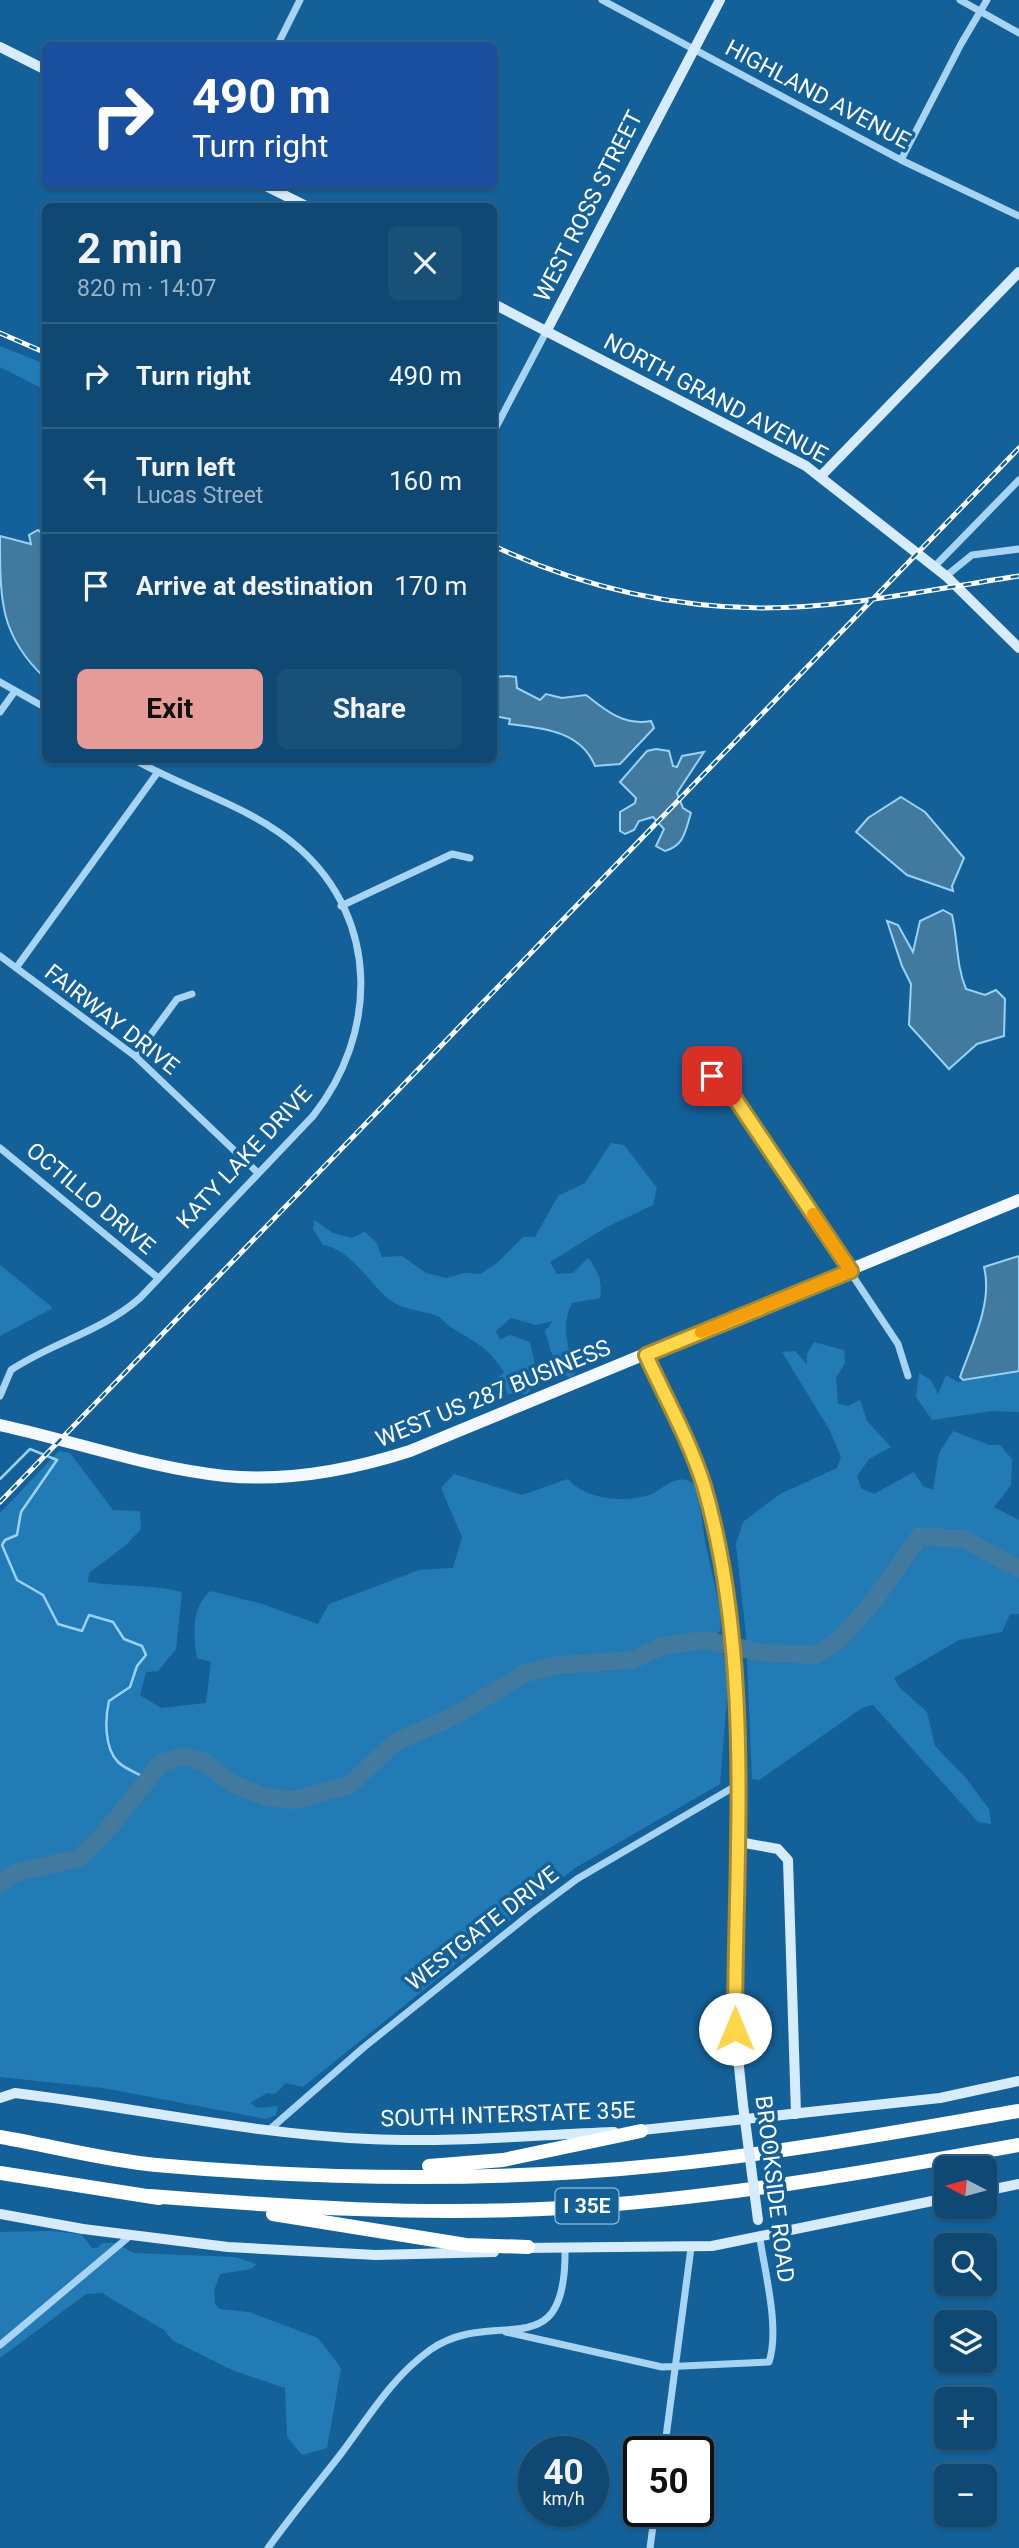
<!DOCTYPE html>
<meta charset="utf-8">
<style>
:root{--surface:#0f4973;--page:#185078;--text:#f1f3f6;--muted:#9bb2c4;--line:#2f6185;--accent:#e69b98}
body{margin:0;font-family:Roboto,sans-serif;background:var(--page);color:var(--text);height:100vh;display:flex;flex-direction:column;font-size:26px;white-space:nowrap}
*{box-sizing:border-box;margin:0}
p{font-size:23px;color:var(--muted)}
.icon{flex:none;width:38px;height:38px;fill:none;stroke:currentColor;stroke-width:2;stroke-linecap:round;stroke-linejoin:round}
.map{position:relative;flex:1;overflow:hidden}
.details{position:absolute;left:42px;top:203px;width:455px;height:560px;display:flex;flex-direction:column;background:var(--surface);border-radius:10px;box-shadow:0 2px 5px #0004,0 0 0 2px var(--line)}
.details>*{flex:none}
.banner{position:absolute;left:42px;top:42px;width:455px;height:147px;border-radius:10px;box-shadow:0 2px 5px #0004,0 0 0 2px var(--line);background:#1a4fa0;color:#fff;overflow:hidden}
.needle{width:46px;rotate:276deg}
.controls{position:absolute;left:934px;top:2156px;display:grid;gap:14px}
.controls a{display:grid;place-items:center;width:63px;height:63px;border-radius:10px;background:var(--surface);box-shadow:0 2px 5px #0004,0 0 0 2px var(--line);font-size:35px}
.speed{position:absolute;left:518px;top:2436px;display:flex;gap:14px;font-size:35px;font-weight:700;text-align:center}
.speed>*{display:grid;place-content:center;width:91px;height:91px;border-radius:50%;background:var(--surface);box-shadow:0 2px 5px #0004,0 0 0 2px var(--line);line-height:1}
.speed small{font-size:18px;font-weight:400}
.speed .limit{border:4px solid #111;border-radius:10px;background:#fff;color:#111}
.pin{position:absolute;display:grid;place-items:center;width:60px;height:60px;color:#fff;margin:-30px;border-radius:14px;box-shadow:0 4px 10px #0006}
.me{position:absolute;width:77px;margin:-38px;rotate:0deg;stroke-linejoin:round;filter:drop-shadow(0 0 5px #0008)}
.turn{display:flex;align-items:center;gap:24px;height:147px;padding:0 35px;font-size:32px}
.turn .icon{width:91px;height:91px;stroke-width:2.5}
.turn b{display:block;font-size:49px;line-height:60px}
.round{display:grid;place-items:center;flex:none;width:74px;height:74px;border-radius:10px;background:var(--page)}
.head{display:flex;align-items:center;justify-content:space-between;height:119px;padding:0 35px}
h1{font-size:42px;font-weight:700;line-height:52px}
.cta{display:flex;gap:14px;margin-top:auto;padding:14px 35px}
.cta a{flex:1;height:80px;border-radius:10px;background:var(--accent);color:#111;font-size:28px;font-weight:700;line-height:80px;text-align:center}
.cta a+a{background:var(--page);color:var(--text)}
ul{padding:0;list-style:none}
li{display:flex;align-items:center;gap:21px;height:105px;padding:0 35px;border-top:2px solid var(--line)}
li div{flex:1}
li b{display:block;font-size:26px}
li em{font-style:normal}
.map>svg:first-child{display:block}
.green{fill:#237bb6}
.water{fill:#41799f;stroke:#99d2f6;stroke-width:2}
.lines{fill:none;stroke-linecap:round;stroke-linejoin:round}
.stream{stroke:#99d2f6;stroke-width:2.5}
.river{stroke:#41799f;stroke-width:18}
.street{stroke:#a7d4f3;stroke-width:7}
.secondary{stroke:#d6ecfd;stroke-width:10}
.primary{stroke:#f3f9ff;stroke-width:12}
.highway{stroke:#fff;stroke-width:14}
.rail-casing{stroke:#fff;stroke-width:5}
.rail{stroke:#146199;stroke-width:2.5;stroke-dasharray:8;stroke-linecap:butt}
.secondary-bridge{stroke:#d6ecfd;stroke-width:10}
.route-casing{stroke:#a68a30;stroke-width:18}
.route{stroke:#ffd54a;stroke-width:12}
.slow{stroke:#f59e0b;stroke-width:12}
.labels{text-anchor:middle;stroke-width:7;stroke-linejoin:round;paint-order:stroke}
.shield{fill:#146199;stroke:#b8d0e0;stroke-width:2}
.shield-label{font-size:21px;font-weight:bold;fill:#fff}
.street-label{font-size:23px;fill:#fff;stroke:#146199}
</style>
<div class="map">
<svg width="1019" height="2548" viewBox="0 0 1019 2548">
<rect width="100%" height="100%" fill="#146199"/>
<!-- green -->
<path class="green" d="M 0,346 L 45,364 L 45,390 L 0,367 Z
M 611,1143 L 624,1145 L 657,1188 L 653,1205 L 605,1228 L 550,1262 L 557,1274 L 573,1273 L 588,1258 C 598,1271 603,1281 600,1298 L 572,1303 C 560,1326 568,1348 576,1372 L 571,1378 L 558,1372 L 559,1363 L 551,1352 L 545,1331 L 553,1321 L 536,1325 L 511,1318 L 496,1331 L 500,1340 L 510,1335 L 530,1342 C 534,1363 542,1376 527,1394 L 508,1394 L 498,1378 L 504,1372 C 489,1348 475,1342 452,1328 C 445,1324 442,1317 435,1315 C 415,1309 401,1310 385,1296 C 367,1279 348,1248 323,1245 L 313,1229 L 314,1220 L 333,1233 L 352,1238 L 365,1232 L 376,1242 L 382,1257 L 402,1256 L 426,1273 L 446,1278 L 465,1273 L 480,1274 L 496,1264 L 523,1237 L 535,1237 L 558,1196 L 585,1183 Z
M 0,1265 L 53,1308 L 0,1336 Z
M 814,1342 L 844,1350 L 845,1363 L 836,1378 L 838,1404 L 848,1406 L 860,1400 L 867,1421 L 891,1447 L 869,1459 L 857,1476 L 861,1488 L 874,1494 L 914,1472 L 923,1486 L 933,1490 L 939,1453 L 953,1431 L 989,1445 L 1000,1445 L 1012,1459 L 1011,1485 L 994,1507 L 1019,1520 L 1019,1614 L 1010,1614 L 1002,1632 L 959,1640 L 894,1678 L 899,1687 L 927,1712 L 935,1746 L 965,1777 L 989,1809 L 991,1824 L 978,1822 L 873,1705 L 862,1708 L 759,1780 L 752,1779 L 746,1635 L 736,1544 L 743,1522 L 780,1494 L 837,1468 L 841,1457 L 829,1429 L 782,1352 L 795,1351 L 807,1365 L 807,1354 Z
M 1019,1371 L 1019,1412 L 992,1411 L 932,1420 L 916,1397 L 919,1373 L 931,1380 L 938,1394 L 946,1375 L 958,1382 Z
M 59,1451 L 70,1453 L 113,1510 L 140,1511 L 141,1529 L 126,1545 L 89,1573 L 88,1582 C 120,1587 152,1584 182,1592 L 176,1649 L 158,1671 L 146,1672 L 140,1695 L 161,1708 L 206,1703 L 211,1662 L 197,1658 C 193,1635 191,1608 210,1591 L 262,1604 L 318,1624 L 329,1604 L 419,1570 L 453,1568 L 462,1537 L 441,1488 L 454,1474 L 522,1495 L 568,1479 C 585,1500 626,1503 649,1495 C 664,1490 678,1468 697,1487 L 705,1541 L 720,1609 L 721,1629 L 711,1643 L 726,1657 L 727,1698 L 720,1784 L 575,1868 L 303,2087 L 286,2083 L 275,2094 L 267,2093 L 250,2103 L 258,2108 L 278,2106 L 276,2115 L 266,2119 L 103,2088 L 0,2077 L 0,1513 Z
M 50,2231 L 81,2234 L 92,2248 L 97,2248 L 102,2243 L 115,2243 L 134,2253 L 235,2257 L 257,2264 L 251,2269 L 220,2274 L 214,2291 L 215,2304 L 220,2309 L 249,2312 L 318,2338 L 341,2368 L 327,2448 L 302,2455 L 287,2437 L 285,2388 L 232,2370 L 172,2340 L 164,2330 L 102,2293 L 86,2294 L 0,2358 L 0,2232 Z"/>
<!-- water -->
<path class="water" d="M 38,530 L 46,537 L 45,678 C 0,636 0,601 0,536 L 31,544 L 29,535 Z
M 507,676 L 516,677 L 517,688 L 540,700 L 546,694 L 562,698 L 586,695 C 606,711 624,726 651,721 L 654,728 L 620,764 L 595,766 C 581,731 543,728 509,724 L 510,719 L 494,716 L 494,677 Z
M 656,749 L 669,751 L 673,766 L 677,767 L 682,756 L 704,752 L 677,793 L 683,808 L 691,813 C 685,831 685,845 665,851 L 656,846 L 664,829 L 653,817 L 639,821 L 634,830 L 625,834 L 620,831 L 620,812 L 635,803 L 636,798 L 620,782 L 647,751 Z
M 901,797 L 925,812 L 964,858 L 952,886 L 953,891 L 907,875 L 856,832 L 868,818 Z
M 943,910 L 952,915 C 958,940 956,965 966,989 L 985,995 L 996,990 L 1005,999 L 1004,1036 L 977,1044 L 949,1069 L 909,1025 L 911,984 L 902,966 L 887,921 L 898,925 L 913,952 L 920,921 Z
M 1019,1256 L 1019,1371 L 963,1380 L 960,1377 C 972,1343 993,1303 984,1267 Z"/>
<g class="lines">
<!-- stream -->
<path class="stream" d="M 0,1479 L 30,1449 L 57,1460 L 21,1512 L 17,1535 L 5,1540 L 2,1545 L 17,1580 L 43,1595 L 58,1624 L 82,1631 L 89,1615 L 113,1622 L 124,1639 L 142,1646 L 146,1655 L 137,1666 L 130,1687 L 109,1701 C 105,1718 104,1748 118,1762 C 125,1769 139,1774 148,1779"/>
<!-- river -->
<path class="river" d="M 0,1883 L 15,1873 L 79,1858 L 104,1834 L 161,1763 L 183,1756 L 204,1762 L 233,1784 L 265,1797 L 294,1800 L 350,1785 L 394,1743 L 456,1715 L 526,1673 L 559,1665 L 633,1660 L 662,1646 L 705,1640 L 763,1653 L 815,1655 L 838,1641 L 872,1603 L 920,1536 L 964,1539 L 1019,1569"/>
<!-- street -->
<path class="street" d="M 602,0 L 901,160 L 1019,216
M 960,0 L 1019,33
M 277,46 L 300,0
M 901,160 L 961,44 L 987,0
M 494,431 L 546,332
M 934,567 L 1019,480
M 946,576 L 972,555 L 1019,549
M 0,682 L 46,708
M 0,712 L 15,691
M 341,906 L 452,854 L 470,858
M 0,956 L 135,1056 L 258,1173
M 16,968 L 158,772
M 135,1056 L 177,999 L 192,994
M 691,1065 L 712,1076 L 732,1094 L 898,1344 L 908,1376
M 0,1148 L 157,1277
M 0,1396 L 11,1370 C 53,1342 101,1332 140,1298 L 313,1116 C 378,1034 380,920 299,848 C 253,807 188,790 135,760
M 269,2130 L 363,2048 L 530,1914 L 577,1879 L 739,1784
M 506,2332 L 662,2367 L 769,2362 C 780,2329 765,2273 760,2239
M 0,2345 L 131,2235
M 664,2452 L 691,2248
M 268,2548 C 291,2516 316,2486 340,2455 C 369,2417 391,2378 430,2350 C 496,2304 567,2372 565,2248
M 650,2548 L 655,2511"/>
<!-- secondary -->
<path class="secondary" d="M 0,47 L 46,70
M 266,186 L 306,206
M 494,304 L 806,466 L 946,576 L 1019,648
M 546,332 L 720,0
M 821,476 L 1019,272
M 646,1355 L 703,1484 L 728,1598 L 741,1801 L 735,2029 L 743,2105
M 739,1842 L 778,1849 L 788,1860 L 796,2114
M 0,2098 L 15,2093 C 133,2107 250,2134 369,2139 C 450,2143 532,2135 614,2132
M 633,2131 L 940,2098 L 1019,2081
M 985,2191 L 1019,2184
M 0,2214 L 83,2229 L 228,2247 L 376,2255 L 494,2252
M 521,2248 L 712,2246 L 947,2198"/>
<!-- primary -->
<path class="primary" d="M 0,1425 C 74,1441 149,1468 225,1476 C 288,1482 351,1470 410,1451 L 1019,1200"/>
<!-- highway -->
<path class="highway" d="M 0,2137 C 52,2146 104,2160 156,2165 C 324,2180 496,2182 663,2165 C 783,2153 901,2131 1019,2111
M 429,2166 L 503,2160 L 641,2131
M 0,2173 L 159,2198
M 150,2196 C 288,2207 425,2216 563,2208 C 717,2199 868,2172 1019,2145
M 273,2214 L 466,2245 L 528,2247"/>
<!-- rail casing -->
<g class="rail-casing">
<path id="rail" d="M 0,333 L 46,353
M 494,546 C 577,585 668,607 761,608 C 846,608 934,589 1019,576
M 0,1502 L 1019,448"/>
</g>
<!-- rail -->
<use href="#rail" class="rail"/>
<!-- secondary-bridge -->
<path class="secondary-bridge" d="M 743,2105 L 758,2220"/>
</g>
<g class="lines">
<!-- route casing -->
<g class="route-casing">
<path id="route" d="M 712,1076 L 732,1094 L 851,1271 L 646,1355 C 665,1397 690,1441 704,1486 C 754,1658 735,1852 735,2029"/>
</g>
<!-- route -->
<use href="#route" class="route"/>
<!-- slow -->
<path class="slow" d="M 701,1332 L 851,1271 L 813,1214"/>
</g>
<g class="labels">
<!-- shield labels -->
<rect class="shield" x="555.5" y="2188.5" width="63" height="35" rx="5"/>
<g class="shield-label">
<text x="587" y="2213">I 35E</text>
</g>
<!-- street labels -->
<g class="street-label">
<text transform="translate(818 94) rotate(28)" y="8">HIGHLAND AVENUE</text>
<text transform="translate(588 206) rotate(-63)" y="8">WEST ROSS STREET</text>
<text transform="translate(716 398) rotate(28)" y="8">NORTH GRAND AVENUE</text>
<text transform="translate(112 1019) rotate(38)" y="8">FAIRWAY DRIVE</text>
<text transform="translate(244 1157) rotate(-47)" y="8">KATY LAKE DRIVE</text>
<text transform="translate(91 1198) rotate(40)" y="8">OCTILLO DRIVE</text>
<text transform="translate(493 1393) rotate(-22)" y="8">WEST US 287 BUSINESS</text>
<text transform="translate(482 1928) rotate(-38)" y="8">WESTGATE DRIVE</text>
<text transform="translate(508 2114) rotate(-2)" y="8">SOUTH INTERSTATE 35E</text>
<text transform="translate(775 2189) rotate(83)" y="8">BROOKSIDE ROAD</text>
</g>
</g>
</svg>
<div class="controls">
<a><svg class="needle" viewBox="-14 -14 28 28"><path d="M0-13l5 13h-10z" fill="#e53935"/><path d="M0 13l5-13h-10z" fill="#9bb2c4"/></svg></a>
<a><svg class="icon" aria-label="search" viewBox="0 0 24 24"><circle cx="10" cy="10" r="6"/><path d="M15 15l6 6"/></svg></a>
<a><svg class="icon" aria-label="layers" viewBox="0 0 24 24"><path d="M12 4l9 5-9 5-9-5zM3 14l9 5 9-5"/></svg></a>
<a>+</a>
<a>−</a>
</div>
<div class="speed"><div>40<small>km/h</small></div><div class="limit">50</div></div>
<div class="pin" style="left:712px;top:1076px;background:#d93025"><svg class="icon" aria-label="arrive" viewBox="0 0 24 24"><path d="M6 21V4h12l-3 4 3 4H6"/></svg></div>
<svg class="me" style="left:735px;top:2029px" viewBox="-20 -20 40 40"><circle r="19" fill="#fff"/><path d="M0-13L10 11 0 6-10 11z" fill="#ffd54a"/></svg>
<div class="banner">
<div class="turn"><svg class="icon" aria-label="right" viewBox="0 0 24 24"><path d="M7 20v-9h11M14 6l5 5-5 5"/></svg><div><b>490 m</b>Turn right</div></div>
</div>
<section class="details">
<div class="head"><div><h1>2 min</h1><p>820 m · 14:07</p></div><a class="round"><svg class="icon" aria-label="close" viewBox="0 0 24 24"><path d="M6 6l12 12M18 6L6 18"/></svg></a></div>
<ul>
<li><svg class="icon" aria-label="right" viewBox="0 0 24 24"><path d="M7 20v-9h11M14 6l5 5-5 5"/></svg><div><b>Turn right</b></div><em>490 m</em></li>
<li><svg class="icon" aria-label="left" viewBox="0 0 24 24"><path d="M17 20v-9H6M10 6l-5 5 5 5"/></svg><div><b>Turn left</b><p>Lucas Street</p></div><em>160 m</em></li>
<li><svg class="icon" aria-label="arrive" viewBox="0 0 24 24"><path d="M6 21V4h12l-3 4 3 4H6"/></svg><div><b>Arrive at destination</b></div><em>170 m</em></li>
</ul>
<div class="cta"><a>Exit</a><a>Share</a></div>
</section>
</div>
